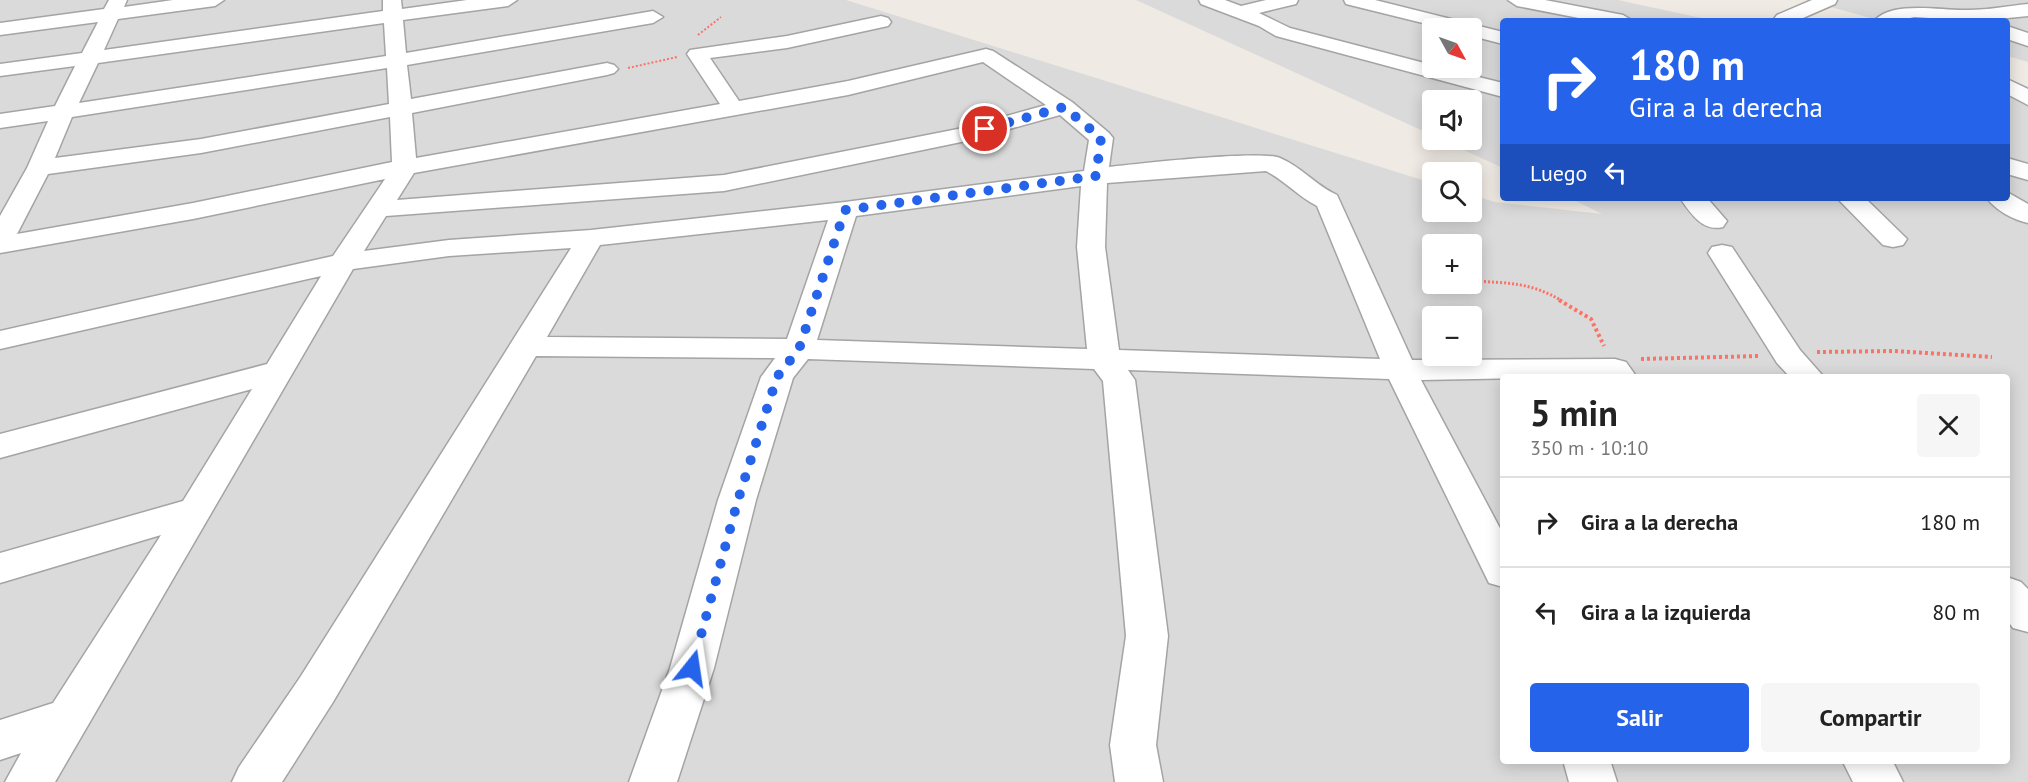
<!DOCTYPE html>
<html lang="es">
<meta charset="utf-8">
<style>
:root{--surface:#fff;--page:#f6f6f6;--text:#222;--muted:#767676;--line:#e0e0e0;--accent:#2563eb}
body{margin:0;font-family:"PT Sans",sans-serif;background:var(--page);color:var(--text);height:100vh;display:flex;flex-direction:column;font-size:22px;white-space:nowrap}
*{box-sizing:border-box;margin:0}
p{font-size:20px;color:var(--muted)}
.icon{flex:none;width:33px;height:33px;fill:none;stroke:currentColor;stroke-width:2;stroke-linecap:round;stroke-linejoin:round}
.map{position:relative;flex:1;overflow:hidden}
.sheet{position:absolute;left:1500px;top:374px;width:510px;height:390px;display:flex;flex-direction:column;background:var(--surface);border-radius:6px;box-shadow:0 3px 15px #0003}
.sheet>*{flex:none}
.hud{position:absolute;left:1500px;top:18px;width:510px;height:183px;border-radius:6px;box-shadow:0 3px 15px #0003;background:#2563eb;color:#fff;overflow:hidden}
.needle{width:39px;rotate:130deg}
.controls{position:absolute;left:1422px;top:18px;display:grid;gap:12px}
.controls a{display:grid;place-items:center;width:60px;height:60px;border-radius:6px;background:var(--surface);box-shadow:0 3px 15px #0003;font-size:30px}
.pin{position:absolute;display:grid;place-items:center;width:51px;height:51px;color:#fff;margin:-26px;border:3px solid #fff;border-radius:50%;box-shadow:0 2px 6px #0007}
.me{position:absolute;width:66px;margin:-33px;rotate:15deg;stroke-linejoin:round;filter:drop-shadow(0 0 4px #0008)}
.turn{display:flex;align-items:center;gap:21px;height:126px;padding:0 30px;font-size:27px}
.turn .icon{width:78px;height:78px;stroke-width:2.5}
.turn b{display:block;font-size:42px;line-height:51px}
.then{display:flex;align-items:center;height:57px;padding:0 30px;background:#0003;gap:12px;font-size:22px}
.round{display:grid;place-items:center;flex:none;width:63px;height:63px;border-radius:6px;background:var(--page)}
.overview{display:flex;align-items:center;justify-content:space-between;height:102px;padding:0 30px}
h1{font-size:36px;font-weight:700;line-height:45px}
.action{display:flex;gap:12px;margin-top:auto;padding:12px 30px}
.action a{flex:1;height:69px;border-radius:6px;background:var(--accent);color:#fff;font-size:24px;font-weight:700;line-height:69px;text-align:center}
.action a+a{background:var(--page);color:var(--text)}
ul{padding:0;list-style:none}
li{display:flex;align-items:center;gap:18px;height:90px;padding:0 30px;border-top:2px solid var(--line)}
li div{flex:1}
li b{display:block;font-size:22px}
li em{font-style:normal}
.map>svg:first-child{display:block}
.residential{fill:#dbdada;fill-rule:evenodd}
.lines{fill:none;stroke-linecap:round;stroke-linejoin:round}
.minor-casing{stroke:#a4a4a4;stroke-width:3}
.path-far2{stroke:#fd7166;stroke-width:2;stroke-dasharray:2 2;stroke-linecap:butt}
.path-far1{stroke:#fd7166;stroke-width:3;stroke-dasharray:2 2;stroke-linecap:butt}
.path{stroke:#fd7166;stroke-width:4;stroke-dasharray:3 3;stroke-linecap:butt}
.minor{fill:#fff;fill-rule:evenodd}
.route{stroke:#2563eb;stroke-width:10;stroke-dasharray:0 18}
</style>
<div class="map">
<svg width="2028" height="782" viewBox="0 0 2028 782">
<rect width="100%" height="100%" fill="#efeae3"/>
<!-- residential -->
<path class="residential" d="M 0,0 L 846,0 L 1432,183 L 1432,212 L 1472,212 L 1472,195 L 1495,202 L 1602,214 L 1570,198 L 2007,198 L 2007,92 L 2028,101 L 2028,782 L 0,782 ZM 1432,244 L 1472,244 L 1472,284 L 1432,284 ZM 1432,316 L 1472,316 L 1472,356 L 1432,356 ZM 1503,376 L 2007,376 L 2007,760 L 1503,760 Z
M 1136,0 L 1618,0 L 1715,21 L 1503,21 L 1503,168 L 1442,140 L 1472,140 L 1472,100 L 1432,100 L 1432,135 ZM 1432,28 L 1472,28 L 1472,68 L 1432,68 Z
M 1806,0 L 2028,0 L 2028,62 L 2007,56 L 2007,21 L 1881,21 Z"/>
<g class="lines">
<!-- minor casing -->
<g class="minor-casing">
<path id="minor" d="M 109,0 L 127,0 L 124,7 L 173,0 L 224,0 L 215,6 L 118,19 L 104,50 L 383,11 L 383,0 L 401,0 L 402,9 L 467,0 L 517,0 L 508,6 L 403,20 L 406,53 L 653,11 L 663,17 L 653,23 L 407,65 L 411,99 L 607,63 L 614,65 L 618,69 L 614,73 L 607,75 L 412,113 L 416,158 L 720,104 L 687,54 L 690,50 L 787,36 L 881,16 L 888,18 L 891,22 L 888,26 L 787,48 L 710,58 L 739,101 L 848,81 L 986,49 L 993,51 L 1072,102 L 1109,133 L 1113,138 L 1109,167 C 1136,164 1260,150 1280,158 C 1303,168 1315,185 1337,195 L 1412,360 L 1615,359 L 1626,362 L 1636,376 L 1421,380 L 1503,534 L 1503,587 L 1489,583 L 1389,379 L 1128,370 L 1135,380 L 1168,636 L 1156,745 L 1163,782 L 1115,782 L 1110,745 L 1126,636 L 1103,381 L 1094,369 L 808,359 L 793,378 L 756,500 L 714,668 L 677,782 L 629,782 L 670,668 L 718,500 L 761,377 L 775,358 L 536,356 L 333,702 L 282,782 L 232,782 L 239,767 L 301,676 L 571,248 L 449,256 L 353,269 L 55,782 L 5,782 L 21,753 L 0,760 L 0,720 L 53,703 L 161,535 L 0,583 L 0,553 L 183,501 L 252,389 L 0,458 L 0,434 L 267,364 L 321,276 L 0,349 L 0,331 L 333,256 L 385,179 L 193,219 L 0,253 L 0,216 L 27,168 L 48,121 L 0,128 L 0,114 L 55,106 L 75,66 L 0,76 L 0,64 L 82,53 L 98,22 L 0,35 L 0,23 L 104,9 ZM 384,23 L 386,56 L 79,103 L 98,63 ZM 983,62 L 1046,105 L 963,128 L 724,175 L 397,200 L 414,173 L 848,95 ZM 387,68 L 389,104 L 201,139 L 55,158 L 72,117 ZM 1060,115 L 1089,140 L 1084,171 L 845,202 L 591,230 L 449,240 L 364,251 L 386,216 L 724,191 L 966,141 ZM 390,117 L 392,162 L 193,203 L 17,234 L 48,174 L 201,153 ZM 1266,171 C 1285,181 1298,196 1317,206 L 1380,359 L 1119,350 L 1105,247 L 1107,183 ZM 1081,186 L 1077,247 L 1087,349 L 817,340 L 856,216 ZM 828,220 L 787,339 L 547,337 L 600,245 Z
M 1199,0 L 1225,0 L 1241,6 L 1266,0 L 1298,0 L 1296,4 L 1259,13 L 1290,28 L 1432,65 L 1432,68 L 1442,68 L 1503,83 L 1503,97 L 1276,36 L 1259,26 L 1201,4 Z
M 1344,0 L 1375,0 L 1503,32 L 1503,44 L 1472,36 L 1472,28 L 1443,28 L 1346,4 Z
M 1508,0 L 1545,0 L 1623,15 L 1633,21 L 1594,21 L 1517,6 Z
M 1812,0 L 1837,0 L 1835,4 L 1796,21 L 1774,19 L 1777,15 Z
M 2028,4 L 2028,16 L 1978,21 L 1914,17 L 1898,21 L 1874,21 C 1893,0 1941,11 1968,10 C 1988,10 2008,6 2028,4 Z
M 2007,26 L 2028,33 L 2028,46 L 2007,39 Z
M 2007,79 L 2028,89 L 2028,105 L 2007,94 Z
M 2007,158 L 2028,164 L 2028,180 L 2007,174 Z
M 2007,192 L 2028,204 L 2028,223 C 2014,220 1995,210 1987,198 L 2007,198 Z
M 1680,198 L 1707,198 L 1727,221 L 1723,227 C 1703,232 1691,214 1680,198 Z
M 1837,198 L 1865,198 L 1907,239 L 1903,245 L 1893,247 L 1883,245 Z
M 1722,245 L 1732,247 L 1800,350 L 1823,376 L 1789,376 L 1777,363 L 1708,253 L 1712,247 Z
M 2007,577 L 2021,582 L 2028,589 L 2028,632 L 2013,628 L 2007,620 Z
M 1563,760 L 1610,760 L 1617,782 L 1569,782 Z
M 1842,760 L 1892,760 L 1903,782 L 1853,782 Z"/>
</g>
<!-- path-far2 -->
<path class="path-far2" d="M 698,35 L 721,17
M 628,68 L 677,57"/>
<!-- path-far1 -->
<path class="path-far1" d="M 1472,281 C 1507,283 1531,282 1562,301"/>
<!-- path -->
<path class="path" d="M 1559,300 L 1591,319 L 1604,346
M 1817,352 L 1894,351 L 1992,357
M 1641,359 L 1759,356"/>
<!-- minor -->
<use href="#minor" class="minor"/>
</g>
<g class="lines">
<!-- route -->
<path class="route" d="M 692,668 L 738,500 L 777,377 L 799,349 L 845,210 L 1096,176 L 1101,138 L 1064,107 L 985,129"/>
</g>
</svg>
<div class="controls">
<a><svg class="needle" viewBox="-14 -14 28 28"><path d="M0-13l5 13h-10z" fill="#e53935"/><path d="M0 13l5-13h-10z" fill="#767676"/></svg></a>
<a><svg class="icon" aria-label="sound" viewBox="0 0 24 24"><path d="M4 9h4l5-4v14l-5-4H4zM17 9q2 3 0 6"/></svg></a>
<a><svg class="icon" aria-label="search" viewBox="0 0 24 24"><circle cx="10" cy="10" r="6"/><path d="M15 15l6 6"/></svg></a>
<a>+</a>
<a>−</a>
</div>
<div class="pin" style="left:985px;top:129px;background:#d93025"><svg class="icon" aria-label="arrive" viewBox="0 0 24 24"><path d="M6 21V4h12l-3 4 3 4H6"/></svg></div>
<svg class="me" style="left:692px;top:668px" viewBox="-20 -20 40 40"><path d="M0-17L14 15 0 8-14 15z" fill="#2563eb" stroke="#fff" stroke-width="4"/></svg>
<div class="hud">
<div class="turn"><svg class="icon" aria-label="right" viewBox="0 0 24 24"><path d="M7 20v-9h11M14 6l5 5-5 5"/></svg><div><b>180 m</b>Gira a la derecha</div></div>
<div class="then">Luego<svg class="icon" aria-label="left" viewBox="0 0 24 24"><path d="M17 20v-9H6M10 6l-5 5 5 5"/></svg></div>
</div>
<section class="sheet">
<div class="overview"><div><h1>5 min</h1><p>350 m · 10:10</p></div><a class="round"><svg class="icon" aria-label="close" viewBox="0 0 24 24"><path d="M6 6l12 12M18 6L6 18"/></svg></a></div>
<ul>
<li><svg class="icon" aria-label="right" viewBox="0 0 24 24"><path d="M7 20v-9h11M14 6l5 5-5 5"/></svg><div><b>Gira a la derecha</b></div><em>180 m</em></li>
<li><svg class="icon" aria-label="left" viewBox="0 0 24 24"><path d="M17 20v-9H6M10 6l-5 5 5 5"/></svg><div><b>Gira a la izquierda</b></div><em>80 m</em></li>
</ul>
<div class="action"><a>Salir</a><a>Compartir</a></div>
</section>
</div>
